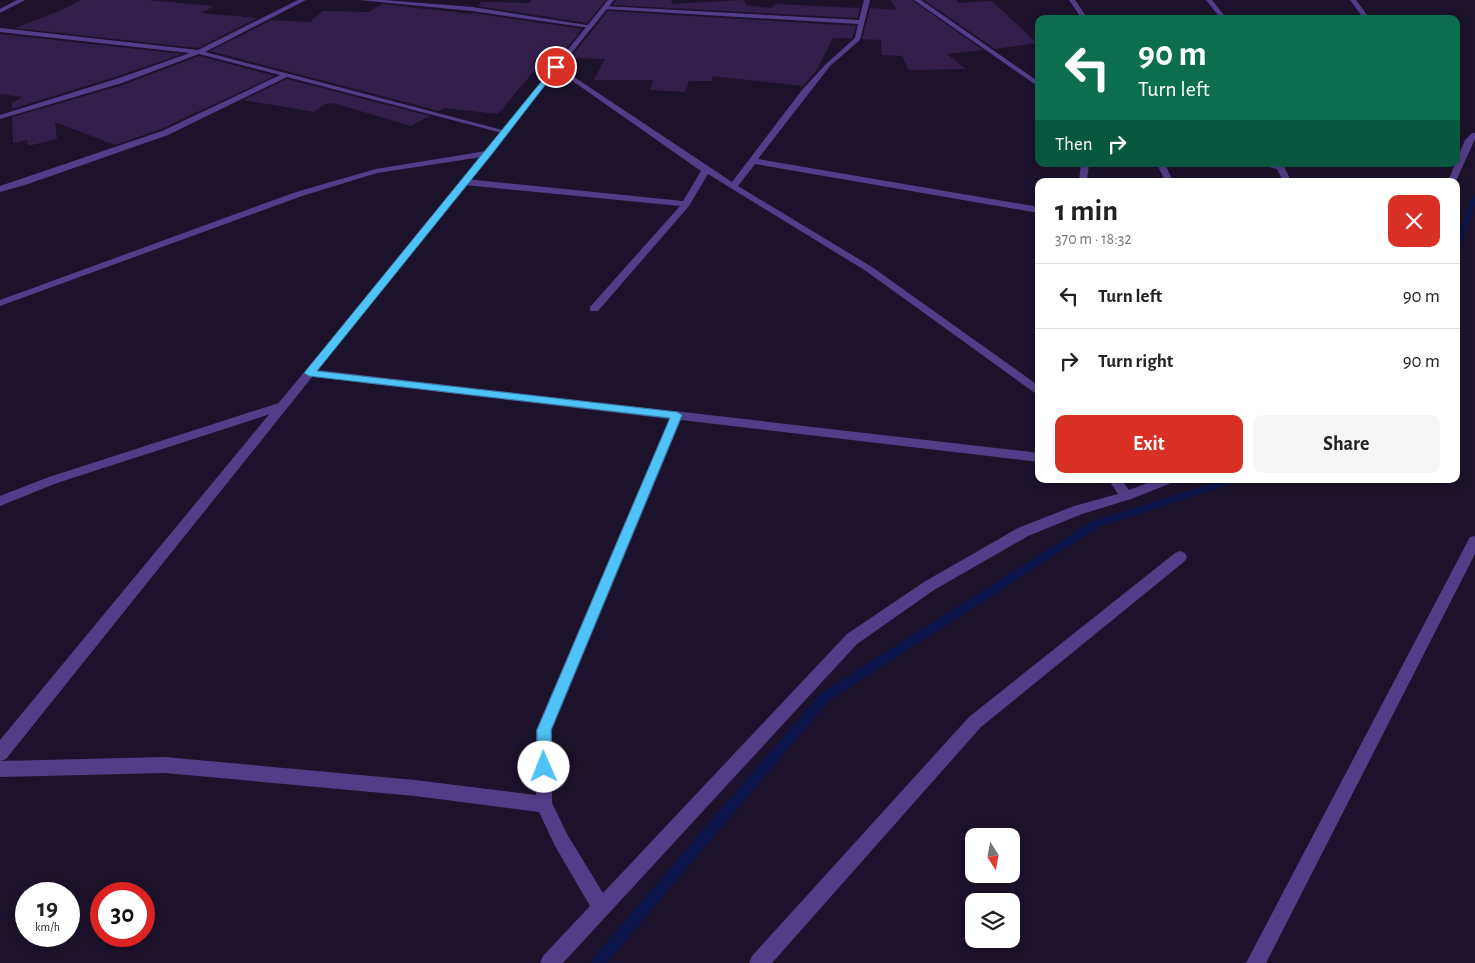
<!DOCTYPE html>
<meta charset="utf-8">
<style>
:root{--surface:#fff;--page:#f6f6f6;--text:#222;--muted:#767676;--line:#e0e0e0;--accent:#d93025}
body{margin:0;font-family:"Alegreya Sans",sans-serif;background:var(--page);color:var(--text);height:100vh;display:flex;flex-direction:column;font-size:19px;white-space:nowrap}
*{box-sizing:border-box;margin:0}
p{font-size:16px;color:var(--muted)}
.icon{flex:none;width:28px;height:28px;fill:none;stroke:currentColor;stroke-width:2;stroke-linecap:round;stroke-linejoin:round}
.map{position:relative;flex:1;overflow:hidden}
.details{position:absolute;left:1035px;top:178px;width:425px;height:305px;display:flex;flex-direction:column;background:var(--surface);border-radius:10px;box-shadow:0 2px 8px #0003}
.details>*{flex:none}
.hud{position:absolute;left:1035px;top:15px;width:425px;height:152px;border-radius:10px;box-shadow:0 2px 8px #0003;background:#0b6e4f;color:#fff;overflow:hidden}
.needle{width:32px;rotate:169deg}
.fabs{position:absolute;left:965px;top:828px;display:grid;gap:10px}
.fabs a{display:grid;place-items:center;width:55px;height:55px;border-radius:10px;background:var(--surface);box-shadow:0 2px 8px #0003;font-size:25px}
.speed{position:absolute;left:15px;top:882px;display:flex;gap:10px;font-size:25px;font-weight:700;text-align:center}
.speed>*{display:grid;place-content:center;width:65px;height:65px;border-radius:50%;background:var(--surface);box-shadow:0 2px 8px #0003;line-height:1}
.speed small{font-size:12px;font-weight:400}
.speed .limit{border:8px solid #d22;background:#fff;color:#111}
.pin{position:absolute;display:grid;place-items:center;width:42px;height:42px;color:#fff;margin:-21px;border:2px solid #fff;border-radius:50%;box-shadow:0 1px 5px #0007}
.me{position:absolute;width:55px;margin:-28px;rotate:359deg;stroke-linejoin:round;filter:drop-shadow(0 0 4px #0008)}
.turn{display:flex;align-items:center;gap:18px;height:105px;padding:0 20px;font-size:22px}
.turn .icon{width:65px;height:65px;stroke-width:2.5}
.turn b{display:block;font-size:35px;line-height:42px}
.then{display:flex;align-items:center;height:48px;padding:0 20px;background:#0003;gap:10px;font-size:19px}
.round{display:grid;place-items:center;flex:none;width:52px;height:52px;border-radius:10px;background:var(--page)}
.summary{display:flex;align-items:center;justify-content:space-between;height:85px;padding:0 20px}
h1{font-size:30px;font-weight:700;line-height:38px}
.action{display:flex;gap:10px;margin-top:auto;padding:10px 20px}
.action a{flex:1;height:58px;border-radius:10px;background:var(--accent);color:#fff;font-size:20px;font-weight:700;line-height:58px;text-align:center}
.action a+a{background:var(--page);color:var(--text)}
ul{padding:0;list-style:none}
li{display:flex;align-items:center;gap:15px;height:65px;padding:0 20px;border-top:1px solid var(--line)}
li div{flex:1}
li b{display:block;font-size:19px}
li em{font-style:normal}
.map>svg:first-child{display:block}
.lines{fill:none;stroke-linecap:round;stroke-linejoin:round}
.stream{fill:#0c1449;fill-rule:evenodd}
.building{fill:#321e4b}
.minor{fill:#523e88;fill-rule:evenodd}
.tertiary{fill:#523e88;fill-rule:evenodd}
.route{fill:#4fc3f7;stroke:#337fa1}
</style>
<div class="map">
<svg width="1475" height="963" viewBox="0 0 1475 963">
<rect width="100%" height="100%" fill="#1c122b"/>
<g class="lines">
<!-- stream -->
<path class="stream" d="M 1475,196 L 1475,206 L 1459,250 L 1456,252 L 1456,240 L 1472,198 Z
M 1227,479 L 1241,479 L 1240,481 L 1099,527 L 829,701 L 607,963 L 591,963 L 593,958 L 821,693 L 1093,521 Z"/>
</g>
<!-- building -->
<path class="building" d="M 81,0 L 146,0 L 214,6 L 201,13 L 257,18 L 198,48 L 15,28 L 59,11 Z
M 531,0 L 606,0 L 587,23 L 478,6 L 481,2 L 530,3 Z
M 616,0 L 672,0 L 671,4 L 744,0 L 746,5 L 771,8 L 775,4 L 860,8 L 858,18 L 613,5 Z
M 890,0 L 912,0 L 983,50 L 947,54 L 966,69 L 909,70 L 902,56 L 882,55 L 881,40 L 862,39 L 870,8 L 897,10 Z
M 924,0 L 956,0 L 959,3 L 992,1 L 1037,43 L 995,49 Z
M 382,4 L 471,14 L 472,13 L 582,29 L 559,58 L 545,58 L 498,114 L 444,108 L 439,111 L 210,51 L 272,20 L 310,22 L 323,11 L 369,12 Z
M 608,11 L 856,26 L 852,38 L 833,38 L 817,70 L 803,86 L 712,76 L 712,81 L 689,81 L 685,92 L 650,90 L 653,80 L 594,80 L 605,59 L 570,58 Z
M 0,34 L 182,54 L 115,77 L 12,109 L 12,103 L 23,97 L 0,94 Z
M 199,56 L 275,76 L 161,129 L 115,145 L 55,122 L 57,139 L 28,146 L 27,140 L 13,143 L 12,117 L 123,85 Z
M 287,79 L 430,116 L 411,126 L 333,103 L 326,104 L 314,112 L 243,100 Z"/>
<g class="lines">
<!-- minor -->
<path class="minor" d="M 17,0 L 25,0 L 0,13 L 0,9 Z
M 298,0 L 306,0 L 205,52 L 510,132 L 506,134 L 287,77 L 168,135 L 28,184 L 0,192 L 0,186 L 162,131 L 280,75 L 199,54 L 122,83 L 0,119 L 0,115 L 116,79 L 190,53 L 0,32 L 0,28 L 198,50 Z
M 359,0 L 384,0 L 472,7 L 593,26 L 590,28 L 472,11 Z
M 864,0 L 870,0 L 860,40 L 830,66 L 758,159 L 1039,207 L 1039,213 L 755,164 L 738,186 L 872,267 L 1039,386 L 1039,396 L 866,271 L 708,174 L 689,206 L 598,311 L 590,311 L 590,307 L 680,206 L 465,185 L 461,182 L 465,179 L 683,201 L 701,171 L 554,68 L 553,67 L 556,65 L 732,182 L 802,90 L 826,64 L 855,38 L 858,24 L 605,9 L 603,6 L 859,20 Z
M 914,0 L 921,0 L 1039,82 L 1039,87 Z
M 1069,0 L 1075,0 L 1088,19 L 1082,19 Z
M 1206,0 L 1212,0 L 1227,19 L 1221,19 Z
M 1350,0 L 1356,0 L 1370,19 L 1364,19 Z
M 1472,133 L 1475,133 L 1475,139 L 1456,181 L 1448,181 L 1465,140 Z
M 1081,164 L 1089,164 L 1087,181 L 1079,181 Z
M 1157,164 L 1165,164 L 1173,181 L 1165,181 Z
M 1258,164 L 1283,164 L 1291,181 L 1283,181 L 1277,169 Z
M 309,369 L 1039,453 L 1039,462 L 681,420 L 552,730 L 552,803 L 567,834 L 603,893 L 847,634 L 924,582 L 1018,528 L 1074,506 L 1118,494 L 1108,479 L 1121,479 L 1129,490 L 1158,479 L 1176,479 L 1174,482 L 1131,499 L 1082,514 L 1028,536 L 934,590 L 857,644 L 563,963 L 540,963 L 543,956 L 590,906 L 555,846 L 539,812 L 415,796 L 165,773 L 0,777 L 0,761 L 165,757 L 415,780 L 536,795 L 536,730 L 669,419 L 305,376 L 303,373 Z
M 282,402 L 286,403 L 288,406 L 286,409 L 57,483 L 0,506 L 0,496 L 49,477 Z
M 1475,536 L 1475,554 L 1266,963 L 1246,963 L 1470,537 Z
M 1180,551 L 1185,553 L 1187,557 L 1185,561 L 981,727 L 772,963 L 749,963 L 752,956 L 969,717 L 1175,553 Z"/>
<!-- tertiary -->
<path class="tertiary" d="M 608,0 L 614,0 L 6,759 L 0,761 L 0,740 L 482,157 L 377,173 L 302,196 L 0,306 L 0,300 L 296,192 L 376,169 L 486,151 Z"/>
</g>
<!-- route -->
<path class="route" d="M 554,66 L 559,67 L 492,154 L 317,371 L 677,412 L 682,415 L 551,730 L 552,767 L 549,772 L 544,774 L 539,772 L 537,767 L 537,730 L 670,418 L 309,376 L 304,373 Z"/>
</svg>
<div class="fabs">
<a><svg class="needle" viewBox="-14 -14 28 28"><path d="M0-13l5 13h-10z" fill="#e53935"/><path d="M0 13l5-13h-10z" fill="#767676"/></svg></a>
<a><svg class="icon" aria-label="layers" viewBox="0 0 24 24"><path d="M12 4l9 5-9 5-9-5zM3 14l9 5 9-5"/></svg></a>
</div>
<div class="speed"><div>19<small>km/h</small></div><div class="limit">30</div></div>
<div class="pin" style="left:556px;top:67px;background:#d93025"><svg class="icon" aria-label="arrive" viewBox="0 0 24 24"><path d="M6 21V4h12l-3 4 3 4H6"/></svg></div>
<svg class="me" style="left:544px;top:767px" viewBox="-20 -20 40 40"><circle r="19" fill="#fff"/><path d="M0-13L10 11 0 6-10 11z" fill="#4fc3f7"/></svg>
<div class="hud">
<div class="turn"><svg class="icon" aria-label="left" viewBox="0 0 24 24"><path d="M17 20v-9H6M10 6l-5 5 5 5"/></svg><div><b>90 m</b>Turn left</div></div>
<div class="then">Then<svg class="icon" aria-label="right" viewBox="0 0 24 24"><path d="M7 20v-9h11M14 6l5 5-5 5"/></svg></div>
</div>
<section class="details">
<div class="summary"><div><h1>1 min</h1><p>370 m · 18:32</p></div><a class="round" style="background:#d93025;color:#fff"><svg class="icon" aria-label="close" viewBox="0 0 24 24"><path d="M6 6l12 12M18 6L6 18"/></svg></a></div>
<ul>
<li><svg class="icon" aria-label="left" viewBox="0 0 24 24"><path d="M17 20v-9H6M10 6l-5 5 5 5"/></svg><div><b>Turn left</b></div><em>90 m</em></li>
<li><svg class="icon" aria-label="right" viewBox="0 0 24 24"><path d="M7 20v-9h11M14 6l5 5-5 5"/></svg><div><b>Turn right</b></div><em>90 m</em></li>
</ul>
<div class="action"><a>Exit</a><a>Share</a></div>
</section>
</div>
